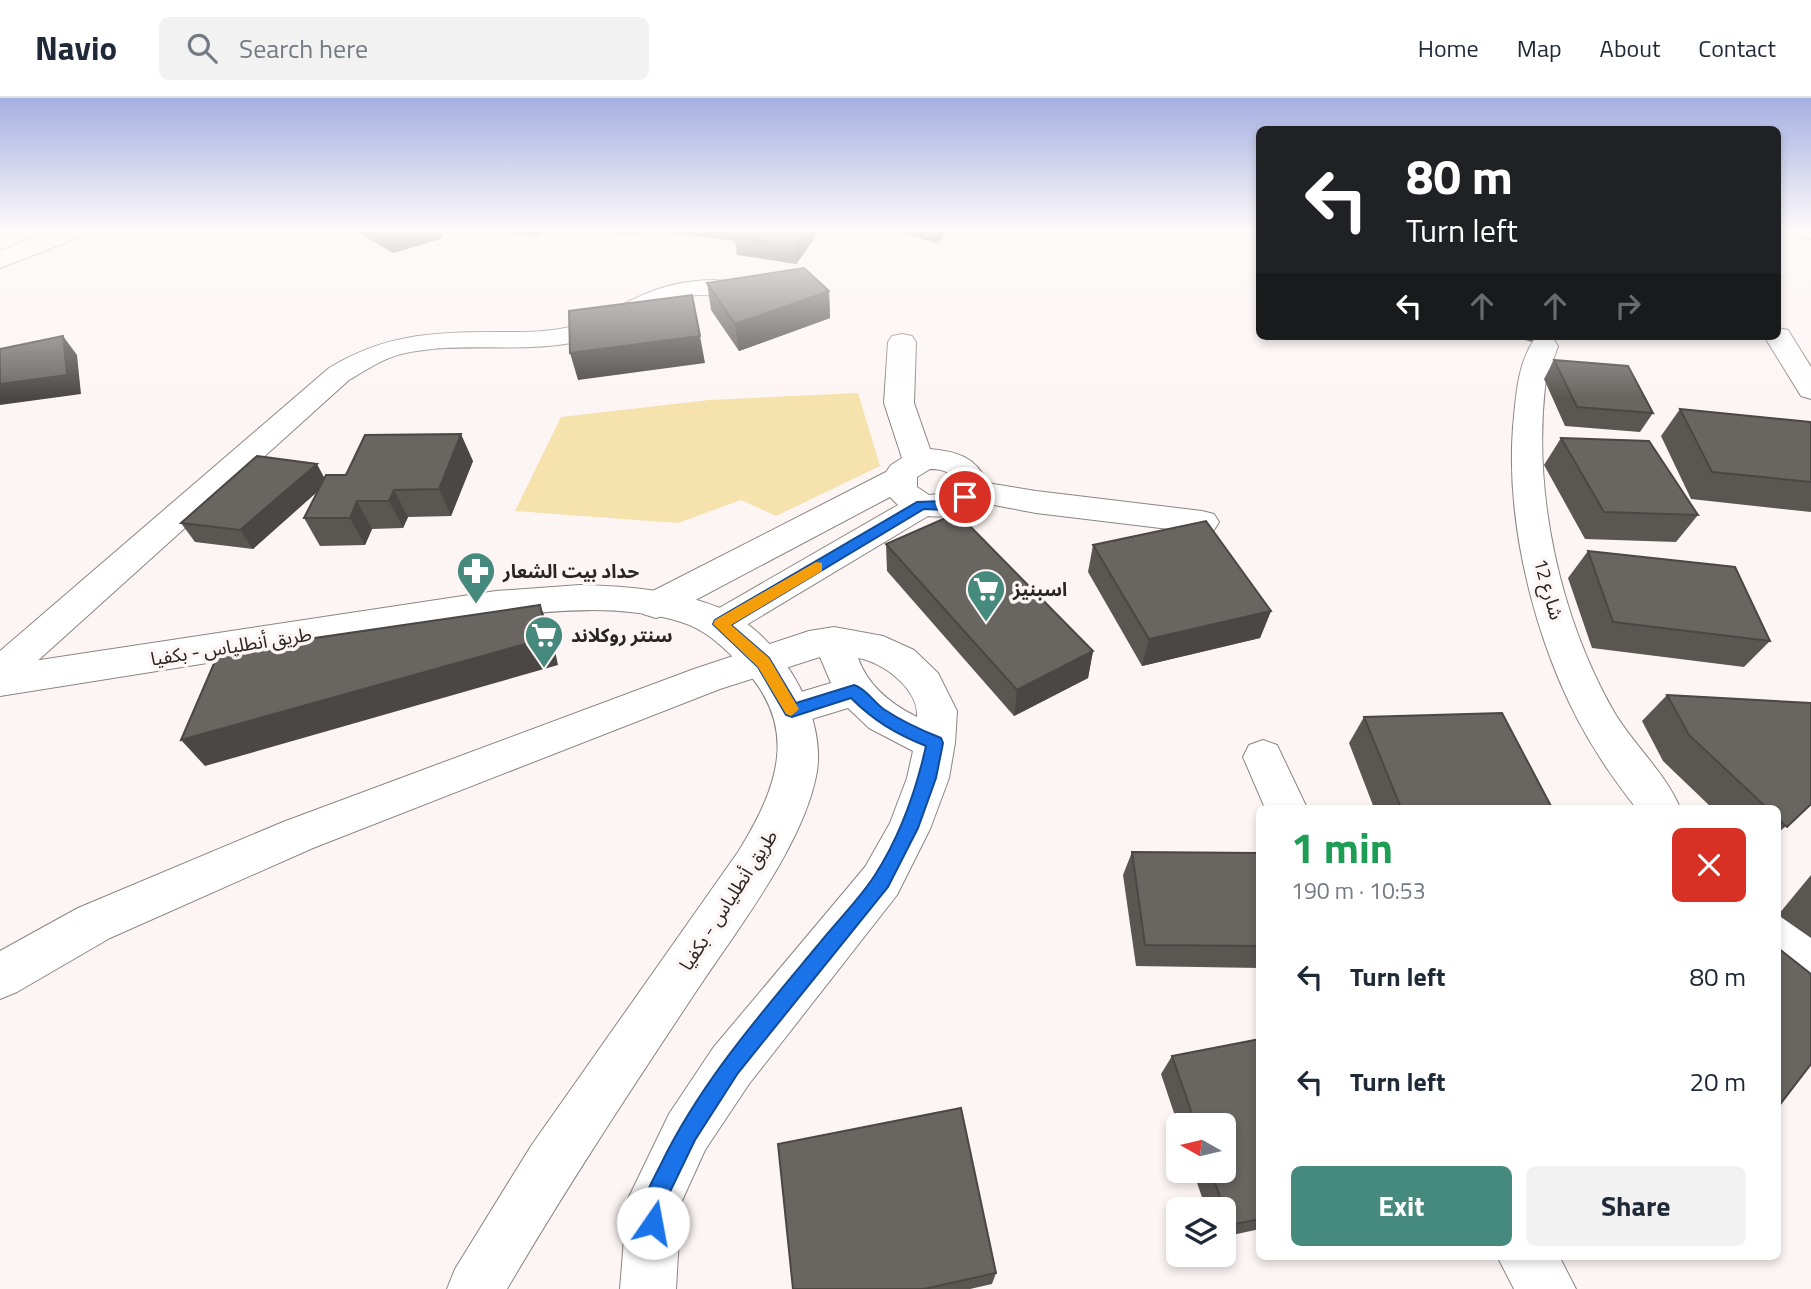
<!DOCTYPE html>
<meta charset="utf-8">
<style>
:root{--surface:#fff;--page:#f2f2f3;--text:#1f2937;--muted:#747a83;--line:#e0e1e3;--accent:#468a7e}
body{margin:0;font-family:"Titillium Web","Noto Sans Arabic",sans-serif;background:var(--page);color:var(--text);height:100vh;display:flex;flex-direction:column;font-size:26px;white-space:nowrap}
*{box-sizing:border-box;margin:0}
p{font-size:23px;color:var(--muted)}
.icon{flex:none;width:38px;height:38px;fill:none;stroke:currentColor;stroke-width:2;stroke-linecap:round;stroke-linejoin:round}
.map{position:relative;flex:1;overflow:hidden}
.panel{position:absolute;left:1256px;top:707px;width:525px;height:455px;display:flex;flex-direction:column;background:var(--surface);border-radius:10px;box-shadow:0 4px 10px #0003}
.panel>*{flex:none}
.banner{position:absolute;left:1256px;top:28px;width:525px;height:214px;border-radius:10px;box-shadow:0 4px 10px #0003;background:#202124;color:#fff;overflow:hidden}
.needle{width:46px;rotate:278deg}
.tools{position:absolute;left:1166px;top:1015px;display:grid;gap:14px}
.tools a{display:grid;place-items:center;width:70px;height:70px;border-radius:10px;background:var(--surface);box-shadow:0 4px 10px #0003;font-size:35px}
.pin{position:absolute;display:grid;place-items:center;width:60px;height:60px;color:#fff;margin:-30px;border:4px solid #fff;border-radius:50%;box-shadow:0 2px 7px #0007}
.me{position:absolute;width:77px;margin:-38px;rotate:12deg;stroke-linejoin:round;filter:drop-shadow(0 0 5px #0008)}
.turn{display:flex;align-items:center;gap:24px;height:147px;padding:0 35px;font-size:32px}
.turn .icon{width:91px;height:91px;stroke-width:2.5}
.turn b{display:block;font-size:49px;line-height:60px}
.lanes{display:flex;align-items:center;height:66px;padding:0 35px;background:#0003;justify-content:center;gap:35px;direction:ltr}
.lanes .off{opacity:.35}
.round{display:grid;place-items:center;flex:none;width:74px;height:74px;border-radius:10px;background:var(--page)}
.head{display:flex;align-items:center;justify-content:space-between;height:119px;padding:0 35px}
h1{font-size:42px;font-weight:700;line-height:52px;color:#1e9e55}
.action{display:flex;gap:14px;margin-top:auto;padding:14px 35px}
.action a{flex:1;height:80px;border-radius:10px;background:var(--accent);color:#fff;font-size:28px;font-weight:700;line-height:80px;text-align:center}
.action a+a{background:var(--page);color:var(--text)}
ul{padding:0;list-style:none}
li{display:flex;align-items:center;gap:21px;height:105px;padding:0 35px}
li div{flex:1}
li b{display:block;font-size:26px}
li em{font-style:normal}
header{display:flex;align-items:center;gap:42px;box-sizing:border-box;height:98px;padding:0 35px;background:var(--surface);border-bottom:2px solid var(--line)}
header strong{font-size:33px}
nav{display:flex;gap:38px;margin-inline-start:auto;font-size:24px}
.search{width:490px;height:63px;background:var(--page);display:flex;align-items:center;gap:18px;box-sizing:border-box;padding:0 24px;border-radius:10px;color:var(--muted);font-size:26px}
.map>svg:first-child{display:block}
.green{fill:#f5e2ac}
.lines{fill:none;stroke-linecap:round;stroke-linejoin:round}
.minor-casing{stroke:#8b8584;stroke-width:2}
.trunk-casing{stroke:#8b8584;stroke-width:2}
.minor{fill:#fff;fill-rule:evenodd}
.trunk{fill:#fff;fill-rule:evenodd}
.wall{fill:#5a5753}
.shaded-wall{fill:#4a4744}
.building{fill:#696561;stroke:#4a4744;stroke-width:2}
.route{fill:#1a73e8;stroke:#114b97;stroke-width:2}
.slow{fill:#f59e0b}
.labels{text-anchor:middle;stroke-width:7;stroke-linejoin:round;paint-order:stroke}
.poi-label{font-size:19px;font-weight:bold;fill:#282525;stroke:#fcf5f4;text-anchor:start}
.street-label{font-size:19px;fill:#282525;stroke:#fcf5f4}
</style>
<header>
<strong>Navio</strong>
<div class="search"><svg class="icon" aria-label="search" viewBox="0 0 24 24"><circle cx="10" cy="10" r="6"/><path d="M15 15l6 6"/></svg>Search here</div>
<nav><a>Home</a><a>Map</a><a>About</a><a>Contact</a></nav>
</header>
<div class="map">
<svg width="1811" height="1191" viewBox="0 0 1811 1191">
<rect width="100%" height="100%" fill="#fcf5f4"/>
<!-- green -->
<path class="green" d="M 858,295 L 880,368 L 776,418 L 741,402 L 678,425 L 515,413 L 561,319 L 709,302 Z"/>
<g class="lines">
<!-- minor casing -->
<g class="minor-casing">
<path id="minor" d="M 51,133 L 86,133 L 83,138 L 0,170 L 0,153 Z
M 1797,133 L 1811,133 L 1811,141 L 1800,138 Z
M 714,182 L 769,187 L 773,193 L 769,199 C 740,206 709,191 679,200 C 641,212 611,238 571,245 C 515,255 457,243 401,256 C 382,261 366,272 349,282 L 13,585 L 0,589 L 0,553 L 329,270 C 383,237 431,234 493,234 C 520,234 548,235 573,228 C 591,224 607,215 622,207 C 652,191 680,182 714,182 Z
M 1778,230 L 1788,232 L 1811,269 L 1811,301 L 1801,298 L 1764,238 L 1778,238 Z
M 902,236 L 912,238 L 916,244 L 914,305 L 930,351 C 955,353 977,359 987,385 L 1036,393 L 1202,413 L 1214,416 L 1219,424 L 1214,432 L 1202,435 L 1036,415 L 978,404 C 965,417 945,420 928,418 L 733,535 L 720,539 L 707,535 L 702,526 L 707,517 L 898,407 L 890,399 L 669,516 L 656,520 L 643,516 L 638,507 L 643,498 L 886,374 L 891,367 L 902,360 L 884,305 L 888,244 L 892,238 ZM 930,371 C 941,371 951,373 955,384 L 949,395 L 929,397 L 917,389 L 917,379 Z
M 1544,240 L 1554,242 L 1558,248 C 1554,261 1547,275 1545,289 C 1533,397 1560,519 1614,614 C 1633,646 1667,677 1680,710 L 1636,710 C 1623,693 1610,676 1599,658 C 1541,568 1505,436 1513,329 C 1516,299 1517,267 1534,242 Z
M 834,529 L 883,538 L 914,552 L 938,575 L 957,613 L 955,645 L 949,680 L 930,731 L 897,797 L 749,986 L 705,1052 L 681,1105 L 676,1191 L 620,1191 L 627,1103 L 669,1016 L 713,950 L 865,769 L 890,725 L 907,680 L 913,653 L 869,630 L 848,610 L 792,627 L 778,623 L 772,612 L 778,601 L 831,585 L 820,559 L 720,591 L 313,750 L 110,840 L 17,894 L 0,901 L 0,853 L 78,810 L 283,724 L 694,571 L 809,533 ZM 858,560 C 883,564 919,591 917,619 C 891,606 868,588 858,560 Z
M 1263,642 L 1277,647 L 1307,710 L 1265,710 L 1243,659 L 1249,647 Z
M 1778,813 L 1794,819 L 1811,835 L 1811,888 L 1794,882 L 1778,865 Z
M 1497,1158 L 1559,1158 L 1576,1191 L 1514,1191 Z"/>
</g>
<!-- trunk casing -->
<g class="trunk-casing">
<path id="trunk" d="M 580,487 C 627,488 676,492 720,510 C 777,534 826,612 817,673 C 805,746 735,834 695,895 C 630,993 566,1090 507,1191 L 447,1191 L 455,1171 L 531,1048 L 738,754 C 780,686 801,626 737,563 C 720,546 704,531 681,524 C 622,506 557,512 496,519 L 0,598 L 0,568 L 496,493 Z"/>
</g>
<!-- minor -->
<use href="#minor" class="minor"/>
<!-- trunk -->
<use href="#trunk" class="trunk"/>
</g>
<!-- wall -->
<path class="wall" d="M 355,133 L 440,133 L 443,140 L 393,155 Z
M 499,133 L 543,133 L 537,139 Z
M 601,133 L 642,133 L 638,138 Z
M 670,133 L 815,133 L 815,140 L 796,166 L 737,157 L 735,143 L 670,135 Z
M 893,133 L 949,133 L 937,145 Z
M 707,185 L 829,193 L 830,220 L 739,253 L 711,212 Z
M 1510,238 L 1535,238 L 1532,244 Z
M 1554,262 L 1653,315 L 1640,334 L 1565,328 L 1544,281 Z
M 1680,311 L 1811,326 L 1811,414 L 1691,401 L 1661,338 Z
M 1561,340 L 1698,417 L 1676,444 L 1585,441 L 1544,367 Z
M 473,363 L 451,418 L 408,419 L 403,430 L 372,431 L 365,447 L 320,448 L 304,420 L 318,393 L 253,451 L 195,444 L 181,425 L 325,380 Z
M 886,446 L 1093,553 L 1088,580 L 1014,618 L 887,473 Z
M 1093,447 L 1271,513 L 1260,540 L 1142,568 L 1088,474 Z
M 1588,453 L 1770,543 L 1744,569 L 1592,550 L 1568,480 Z
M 1667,597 L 1811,605 L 1811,706 L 1778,735 L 1778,710 L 1712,710 L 1663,663 L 1642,623 Z
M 1364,619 L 1552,710 L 1374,710 L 1349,645 Z
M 1132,754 L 1260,755 L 1260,870 L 1136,868 L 1123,777 Z
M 1811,777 L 1811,840 L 1778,817 Z
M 1260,941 L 1260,1131 L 1223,1139 L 1223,1111 L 1206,1111 L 1193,1073 L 1223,1073 L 1223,1027 L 1178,1027 L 1161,976 L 1172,958 Z
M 996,1175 L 992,1186 L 970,1191 L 793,1191 Z"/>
<!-- shaded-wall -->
<path class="shaded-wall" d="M 397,133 L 440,133 L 443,140 L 393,155 L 386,137 Z
M 535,133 L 543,133 L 537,139 Z
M 806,133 L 815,133 L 815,140 L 796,166 L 795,149 Z
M 937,133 L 949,133 L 937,145 Z
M 829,193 L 830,220 L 739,253 L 735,226 Z
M 63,238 L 77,257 L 81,296 L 0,307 L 0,286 Z
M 700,238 L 705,265 L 578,282 L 570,255 Z
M 461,336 L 473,363 L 451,418 L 439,391 Z
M 317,366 L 327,385 L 253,451 L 240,432 Z
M 394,392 L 408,419 L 403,430 L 389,403 Z
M 357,403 L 372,431 L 365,447 L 350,420 Z
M 540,507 L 551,534 L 558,567 L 205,668 L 181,642 Z
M 1271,513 L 1260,540 L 1142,568 L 1149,541 Z
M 1093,553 L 1088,580 L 1014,618 L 1017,592 Z"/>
<!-- building -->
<path class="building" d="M 380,133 L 397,133 L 386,137 Z
M 740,133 L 806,133 L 795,149 L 735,139 Z
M 804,170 L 829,193 L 735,226 L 707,185 Z
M 692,197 L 700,238 L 570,255 L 569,213 Z
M 63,238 L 67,277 L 0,286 L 0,251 Z
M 1554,262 L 1628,268 L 1653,315 L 1577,309 Z
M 1680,311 L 1810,324 L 1811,326 L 1811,384 L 1712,374 Z
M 461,336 L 439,391 L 394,392 L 389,403 L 357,403 L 350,420 L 304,420 L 326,377 L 346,377 L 365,337 Z
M 1561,340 L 1649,343 L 1698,417 L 1604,414 Z
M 257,358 L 317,366 L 240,432 L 181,425 Z
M 957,415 L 1093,553 L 1017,592 L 886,446 Z
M 1206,423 L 1271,513 L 1149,541 L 1093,447 Z
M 1588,453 L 1735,469 L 1770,543 L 1613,524 Z
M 540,507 L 547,540 L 181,642 L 219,554 Z
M 1667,597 L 1811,605 L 1811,706 L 1787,729 L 1778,721 L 1778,710 L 1767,710 L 1689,637 Z
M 1502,615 L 1552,710 L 1401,710 L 1364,619 Z
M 1132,754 L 1260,755 L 1260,848 L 1145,847 Z
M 1778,850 L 1811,876 L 1811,966 L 1778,1009 Z
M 1260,941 L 1260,1121 L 1230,1127 L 1211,1073 L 1223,1073 L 1223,1027 L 1196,1027 L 1172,958 Z
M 961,1010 L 996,1175 L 924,1191 L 793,1191 L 778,1046 Z"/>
<!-- sky -->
<linearGradient id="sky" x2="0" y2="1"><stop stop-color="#a5afe1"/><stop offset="0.44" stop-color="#fefafa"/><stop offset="1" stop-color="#fefafa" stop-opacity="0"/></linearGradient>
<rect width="1811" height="300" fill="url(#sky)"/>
<!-- route -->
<path class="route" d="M 965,394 L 971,399 L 969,402 L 945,412 L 924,411 L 731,527 L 769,560 L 796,605 L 854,587 C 867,591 874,605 885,612 C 903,624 921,632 941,640 L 943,645 L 936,680 L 918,730 L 888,789 L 738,975 L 695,1042 L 665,1104 L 661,1133 L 653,1136 L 645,1133 C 635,1110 650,1088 660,1068 C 700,985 759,918 818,847 C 836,824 859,802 875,777 C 900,738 916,693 926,648 C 896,636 874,623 851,600 L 792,619 L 786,617 L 758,569 L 713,526 L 715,522 L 917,404 L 943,403 Z"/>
<!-- slow -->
<path class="slow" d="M 816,464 L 822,465 L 822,473 L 731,527 L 769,560 L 799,611 L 791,618 L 786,616 L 758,569 L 713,526 L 715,522 Z"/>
<!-- icons -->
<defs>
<g id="pharmacy-pin" transform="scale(2.0125)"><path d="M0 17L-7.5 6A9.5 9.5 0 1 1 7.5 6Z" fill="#468a7e" stroke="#fcf5f4"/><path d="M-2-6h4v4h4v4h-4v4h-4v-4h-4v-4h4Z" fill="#fff"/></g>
<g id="supermarket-pin" transform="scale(2.0125)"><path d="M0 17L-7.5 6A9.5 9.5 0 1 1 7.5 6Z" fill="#468a7e" stroke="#fcf5f4"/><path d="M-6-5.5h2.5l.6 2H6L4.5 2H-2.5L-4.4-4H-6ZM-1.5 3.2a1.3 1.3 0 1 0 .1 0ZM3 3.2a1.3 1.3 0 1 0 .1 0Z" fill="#fff"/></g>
</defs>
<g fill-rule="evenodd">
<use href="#pharmacy-pin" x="476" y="473"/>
<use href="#supermarket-pin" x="986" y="491"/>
<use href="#supermarket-pin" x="544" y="537"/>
</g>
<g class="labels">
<!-- poi labels -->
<g class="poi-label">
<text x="503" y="480">حداد بيت الشعار</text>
<text x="1013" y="498">اسبنيز</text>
<text x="571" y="544">سنتر روكلاند</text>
</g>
<!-- street labels -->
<g class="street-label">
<text transform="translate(1549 491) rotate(74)" y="7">شارع 12</text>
<text transform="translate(231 548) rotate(-9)" y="7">طريق أنطلياس - بكفيا</text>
<text transform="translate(728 802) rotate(-57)" y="7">طريق أنطلياس - بكفيا</text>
</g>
</g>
</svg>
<div class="tools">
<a><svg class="needle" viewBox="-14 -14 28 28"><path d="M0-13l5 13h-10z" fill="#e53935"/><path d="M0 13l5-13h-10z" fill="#747a83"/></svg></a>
<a><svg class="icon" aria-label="layers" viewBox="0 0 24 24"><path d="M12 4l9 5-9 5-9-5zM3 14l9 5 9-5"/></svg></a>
</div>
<div class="pin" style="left:965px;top:399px;background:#d93025"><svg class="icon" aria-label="arrive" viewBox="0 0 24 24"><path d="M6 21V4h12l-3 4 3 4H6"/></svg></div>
<svg class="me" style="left:653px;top:1125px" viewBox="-20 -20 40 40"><circle r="19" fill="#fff"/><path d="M0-13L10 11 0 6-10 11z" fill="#1a73e8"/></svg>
<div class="banner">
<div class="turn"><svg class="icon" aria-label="left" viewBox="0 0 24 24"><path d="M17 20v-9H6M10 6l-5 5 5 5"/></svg><div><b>80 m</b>Turn left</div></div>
<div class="lanes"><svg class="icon" aria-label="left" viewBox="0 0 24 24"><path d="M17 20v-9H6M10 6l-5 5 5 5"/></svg><svg class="icon off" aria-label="ahead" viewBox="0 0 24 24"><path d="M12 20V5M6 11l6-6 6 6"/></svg><svg class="icon off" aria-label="ahead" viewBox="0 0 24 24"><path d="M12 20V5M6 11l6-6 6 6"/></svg><svg class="icon off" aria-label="right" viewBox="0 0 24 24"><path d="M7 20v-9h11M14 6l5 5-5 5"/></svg></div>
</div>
<section class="panel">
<div class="head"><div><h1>1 min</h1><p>190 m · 10:53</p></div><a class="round" style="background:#d93025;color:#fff"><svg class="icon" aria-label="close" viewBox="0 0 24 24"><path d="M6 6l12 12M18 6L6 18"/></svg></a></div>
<ul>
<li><svg class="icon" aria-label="left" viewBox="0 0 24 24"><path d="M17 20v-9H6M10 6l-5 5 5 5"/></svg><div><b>Turn left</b></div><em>80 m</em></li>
<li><svg class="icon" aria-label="left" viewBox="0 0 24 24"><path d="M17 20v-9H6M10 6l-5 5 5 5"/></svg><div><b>Turn left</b></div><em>20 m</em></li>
</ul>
<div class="action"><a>Exit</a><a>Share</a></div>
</section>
</div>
